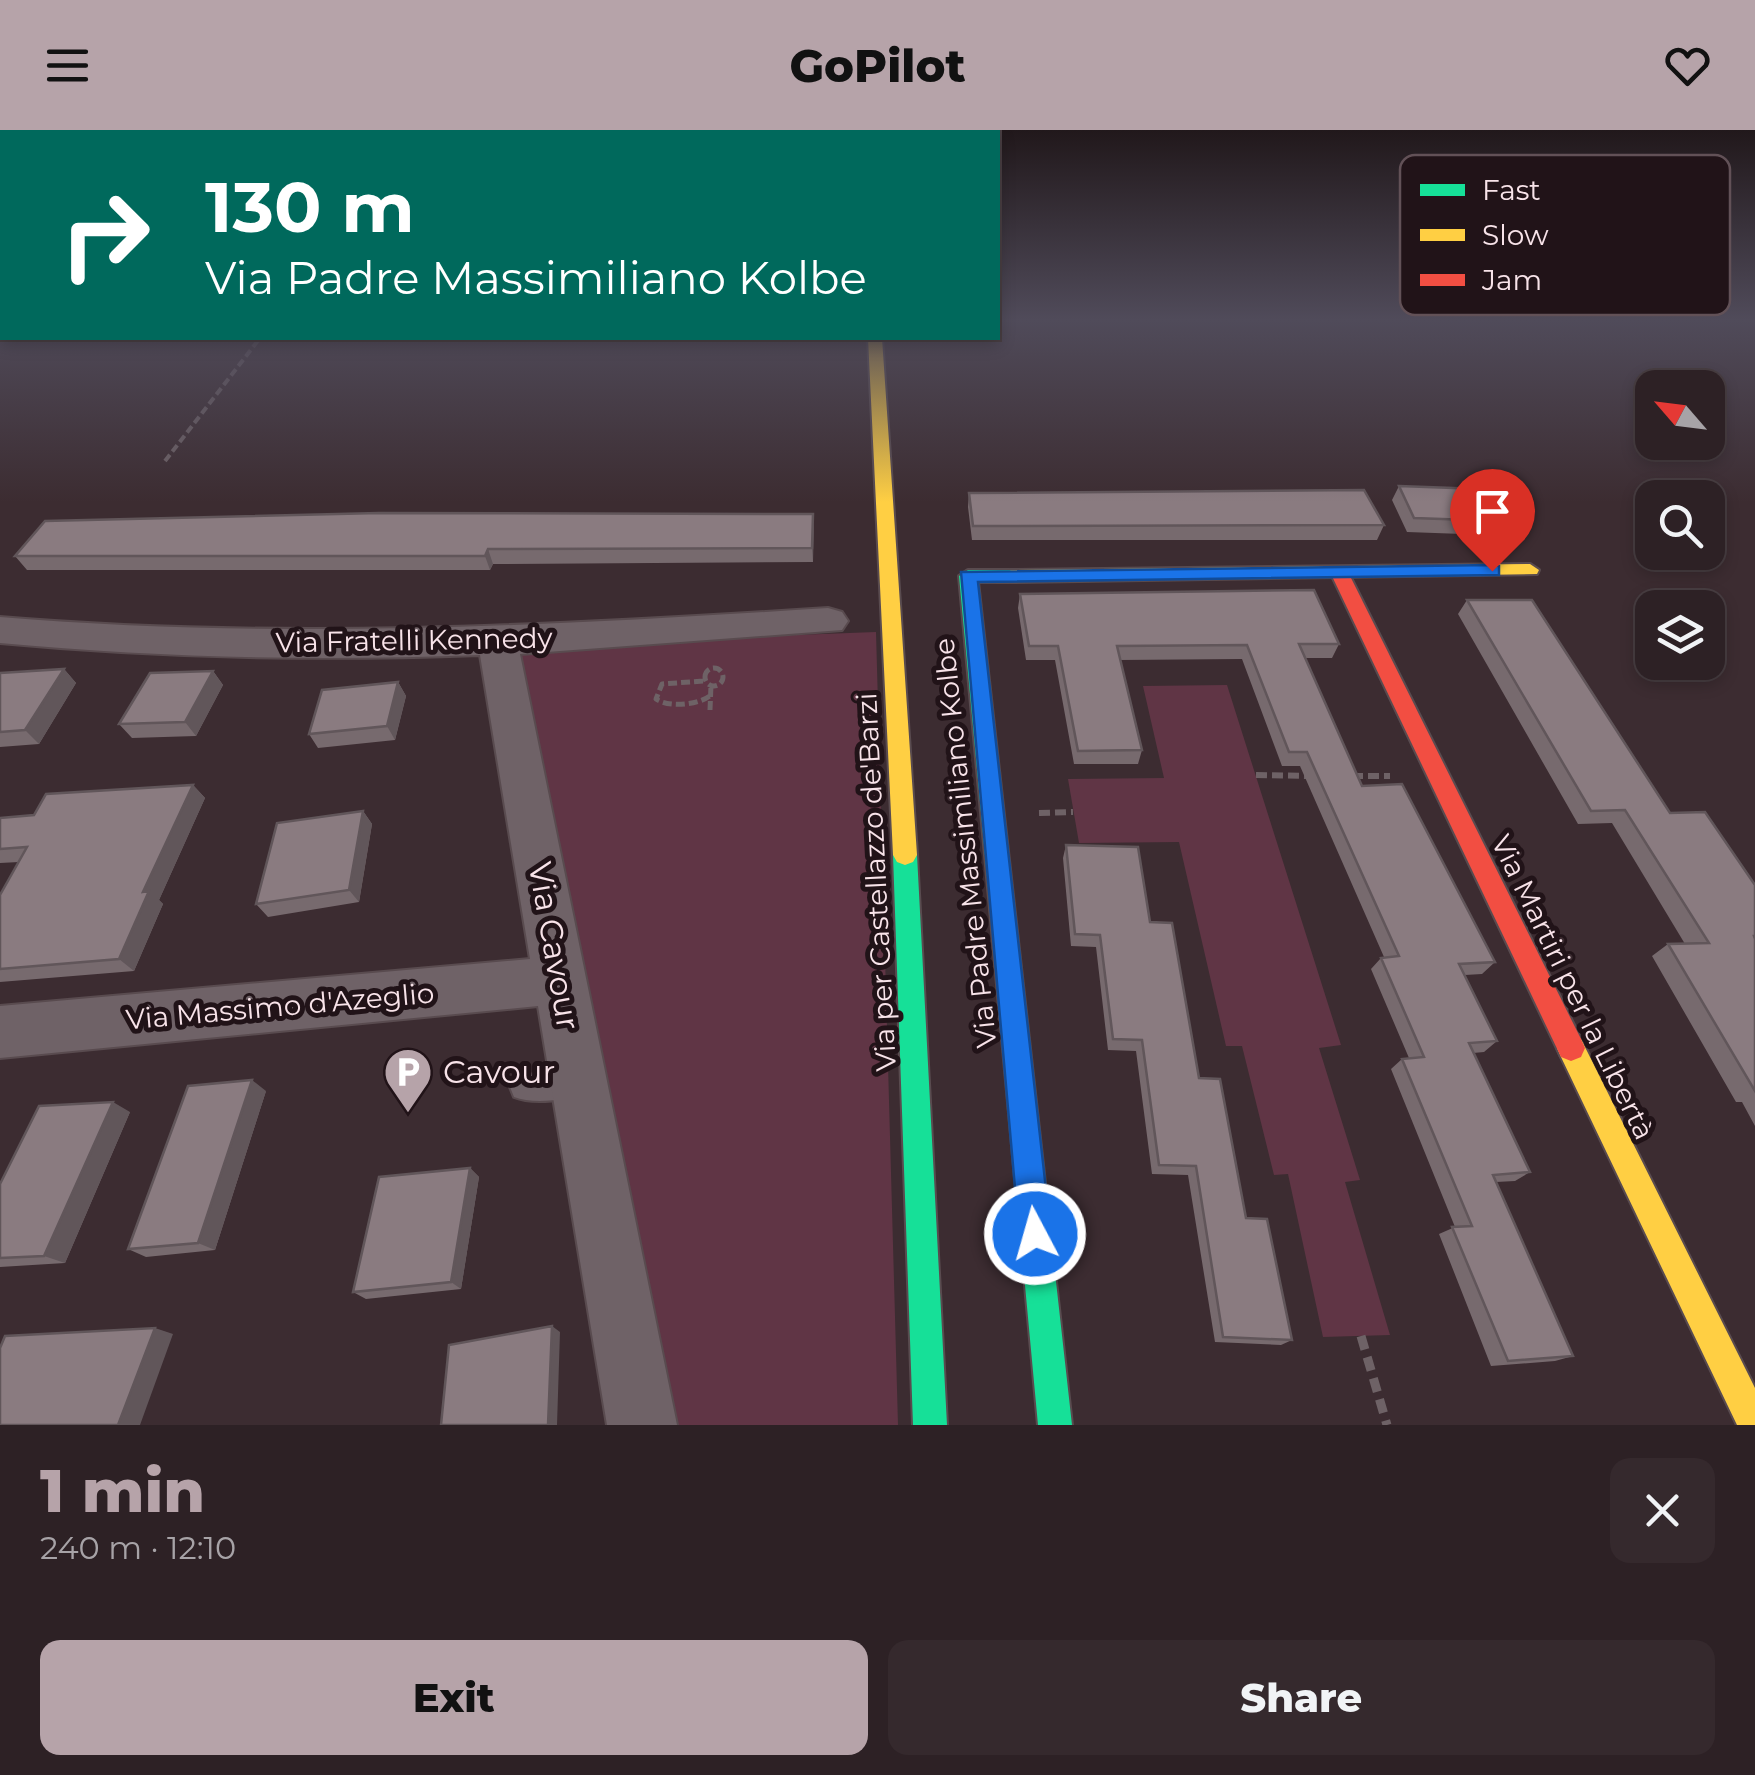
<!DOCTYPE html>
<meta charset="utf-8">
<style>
:root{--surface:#2d2125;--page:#35292d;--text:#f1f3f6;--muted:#a7a3a7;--line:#483e42;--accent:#b6a3a9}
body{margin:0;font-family:Montserrat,sans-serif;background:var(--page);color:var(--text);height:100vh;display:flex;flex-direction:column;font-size:38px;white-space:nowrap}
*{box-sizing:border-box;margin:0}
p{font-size:32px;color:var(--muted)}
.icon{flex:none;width:55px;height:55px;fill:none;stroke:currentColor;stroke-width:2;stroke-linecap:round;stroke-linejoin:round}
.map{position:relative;height:1295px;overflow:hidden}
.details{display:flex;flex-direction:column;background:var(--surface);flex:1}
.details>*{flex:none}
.top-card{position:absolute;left:0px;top:0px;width:1000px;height:210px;box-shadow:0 5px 15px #0003,0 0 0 2px var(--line);background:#00695c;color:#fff;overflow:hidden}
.needle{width:65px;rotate:298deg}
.fabs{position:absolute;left:1635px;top:240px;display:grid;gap:20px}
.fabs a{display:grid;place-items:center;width:90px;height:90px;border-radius:20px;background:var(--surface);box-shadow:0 5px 15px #0003,0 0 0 2px var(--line);font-size:50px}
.pin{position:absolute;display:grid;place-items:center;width:85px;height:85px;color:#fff;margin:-102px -42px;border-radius:50% 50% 50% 0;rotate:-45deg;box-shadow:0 0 10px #0007}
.pin .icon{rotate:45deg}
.me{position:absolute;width:110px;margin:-55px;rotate:354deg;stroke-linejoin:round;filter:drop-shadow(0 0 8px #0008)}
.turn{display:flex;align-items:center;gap:35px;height:210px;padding:0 40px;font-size:45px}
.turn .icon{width:130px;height:130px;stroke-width:2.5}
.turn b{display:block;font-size:70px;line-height:85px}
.round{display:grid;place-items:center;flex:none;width:105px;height:105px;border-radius:20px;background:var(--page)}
.overview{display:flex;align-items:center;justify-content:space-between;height:170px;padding:0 40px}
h1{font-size:60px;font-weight:800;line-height:75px;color:var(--accent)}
.cta{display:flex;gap:20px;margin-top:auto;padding:20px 40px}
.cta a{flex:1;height:115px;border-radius:20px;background:var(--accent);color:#111;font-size:40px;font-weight:800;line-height:115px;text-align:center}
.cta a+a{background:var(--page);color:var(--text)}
header{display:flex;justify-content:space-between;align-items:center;height:130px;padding:0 40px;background:var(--accent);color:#111;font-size:45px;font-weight:800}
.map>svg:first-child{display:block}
.green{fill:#603545}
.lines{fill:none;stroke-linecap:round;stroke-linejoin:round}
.lane-casing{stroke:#594b4f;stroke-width:4}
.street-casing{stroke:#594b4f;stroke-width:4}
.fast-casing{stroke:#594b4f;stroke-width:4}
.slow-casing{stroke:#594b4f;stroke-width:4}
.jam-casing{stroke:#594b4f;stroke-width:4}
.path-far3{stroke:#6e6266;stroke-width:4;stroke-dasharray:8 4;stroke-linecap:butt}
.path-far2{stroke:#6e6266;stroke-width:5;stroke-dasharray:9 4;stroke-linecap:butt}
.path-far1{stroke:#6e6266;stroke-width:6;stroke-dasharray:11 5;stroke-linecap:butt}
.path{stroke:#6e6266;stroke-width:9;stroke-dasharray:14 8;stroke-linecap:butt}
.lane{fill:#6f6267;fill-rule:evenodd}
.street{fill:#6f6267;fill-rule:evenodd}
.fast{fill:#16e098;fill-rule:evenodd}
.slow{fill:#ffcf43;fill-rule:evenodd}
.jam{fill:#f24e42;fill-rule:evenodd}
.wall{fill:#776a6e}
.shaded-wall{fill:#61565a}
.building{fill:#8a7b80;stroke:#61565a;stroke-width:2.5}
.route{fill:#1a73e8;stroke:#114b97;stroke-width:2.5}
.labels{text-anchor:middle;stroke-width:10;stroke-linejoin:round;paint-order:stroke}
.street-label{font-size:28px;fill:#f8e3e9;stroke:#211318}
.near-street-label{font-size:32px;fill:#f8e3e9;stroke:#211318}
.near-poi-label{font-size:32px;fill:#f8e3e9;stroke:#211318;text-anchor:start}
.key{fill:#211318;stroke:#625157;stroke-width:2.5}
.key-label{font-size:28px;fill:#f8e3e9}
</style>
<header><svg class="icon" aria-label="menu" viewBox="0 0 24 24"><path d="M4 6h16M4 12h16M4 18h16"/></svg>GoPilot<svg class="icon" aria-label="heart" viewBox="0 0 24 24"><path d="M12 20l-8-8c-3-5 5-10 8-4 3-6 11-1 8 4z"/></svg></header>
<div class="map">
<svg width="1755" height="1295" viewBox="0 0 1755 1295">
<rect width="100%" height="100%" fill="#3c2c31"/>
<!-- green -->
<path class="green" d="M 876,502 L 898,1295 L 659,1295 L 508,516 Z
M 1227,555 L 1341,915 L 1319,918 L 1360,1050 L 1345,1052 L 1390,1205 L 1323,1207 L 1288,1044 L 1274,1045 L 1242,916 L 1226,916 L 1179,712 L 1079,713 L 1068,649 L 1164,648 L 1143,556 Z"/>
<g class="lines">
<!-- lane casing -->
<g class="lane-casing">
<path id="lane" d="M 579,938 L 589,942 L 593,952 L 589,962 C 569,970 534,975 514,967 L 510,957 L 514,947 Z"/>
</g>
<!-- street casing -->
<g class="street-casing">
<path id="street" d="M 828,478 L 842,482 L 848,491 L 842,500 L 520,524 L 677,1295 L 607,1295 L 538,876 L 0,928 L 0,876 L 530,829 L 480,525 C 319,531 160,528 0,513 L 0,487 C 277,510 551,496 828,478 Z"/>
</g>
<!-- fast casing -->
<g class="fast-casing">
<path id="fast" d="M 968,440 L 1011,440 L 1020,446 L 1011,452 L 978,452 L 1072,1295 L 1038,1295 L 959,446 Z
M 905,715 L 913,718 L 917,725 L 947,1295 L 913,1295 L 893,725 L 897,718 Z"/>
</g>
<!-- slow casing -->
<g class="slow-casing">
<path id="slow" d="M 868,208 L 882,208 L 917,725 L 913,732 L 905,735 L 897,732 L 893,725 Z
M 1530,434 L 1539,440 L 1537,444 L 1011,452 L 1002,446 L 1011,440 Z
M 1571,905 L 1581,909 L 1755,1258 L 1755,1295 L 1737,1295 L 1561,927 L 1557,918 L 1561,909 Z"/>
</g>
<!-- jam casing -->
<g class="jam-casing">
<path id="jam" d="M 1340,438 L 1349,444 L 1581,909 L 1585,918 L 1581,927 L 1571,931 L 1561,927 L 1331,444 Z"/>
</g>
<!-- path-far3 -->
<path class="path-far3" d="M 165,331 L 260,208"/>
<!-- path-far2 -->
<path class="path-far2" d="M705 547a9 9 0 1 1 18 0a9 9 0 1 1-18 0Z
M 703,551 L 662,554 L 656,569 C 669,578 699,575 711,565
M 710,580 L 711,555"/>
<!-- path-far1 -->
<path class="path-far1" d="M 1256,645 L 1310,646
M 1352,646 L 1390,646
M 1039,683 L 1073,682"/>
<!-- path -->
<path class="path" d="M 1361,1206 L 1387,1295"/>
<!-- lane -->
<use href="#lane" class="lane"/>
<!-- street -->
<use href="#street" class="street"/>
<!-- fast -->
<use href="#fast" class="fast"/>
<!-- slow -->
<use href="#slow" class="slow"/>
<!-- jam -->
<use href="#jam" class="jam"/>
</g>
<!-- wall -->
<path class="wall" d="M 1399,356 L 1527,392 L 1518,406 L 1407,402 L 1392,370 Z
M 969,363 L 1384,395 L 1377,410 L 972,410 L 968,377 Z
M 813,384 L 813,432 L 493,434 L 490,440 L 27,440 L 15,426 Z
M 1020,464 L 1339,514 L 1332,528 L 1305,528 L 1362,656 L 1495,832 L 1482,844 L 1465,845 L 1497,911 L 1484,922 L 1473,923 L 1530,1042 L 1515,1051 L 1496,1052 L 1573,1226 L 1555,1231 L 1491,1236 L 1439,1104 L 1455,1097 L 1391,939 L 1402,929 L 1409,928 L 1371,839 L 1381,828 L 1384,827 L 1300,636 L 1282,636 L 1242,529 L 1120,530 L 1142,620 L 1138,634 L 1074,634 L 1055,530 L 1026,530 L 1018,478 Z
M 1467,470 L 1670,683 L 1755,755 L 1755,996 L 1742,972 L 1736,972 L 1652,826 L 1668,814 L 1685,814 L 1612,693 L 1578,694 L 1458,484 Z
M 64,539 L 76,553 L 39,614 L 0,617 L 0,543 Z
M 213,541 L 223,555 L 196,606 L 132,608 L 119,594 Z
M 398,552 L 406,566 L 395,610 L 318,618 L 309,604 Z
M 193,655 L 205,668 L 159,770 L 163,774 L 134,841 L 0,852 L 0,765 L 19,732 L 0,733 L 0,688 L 34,685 Z
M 363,681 L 372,694 L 359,772 L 268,787 L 256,774 Z
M 1066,715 L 1150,792 L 1199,948 L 1246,1088 L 1292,1210 L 1281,1215 L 1215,1212 L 1188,1045 L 1152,1044 L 1136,921 L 1108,920 L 1096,817 L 1071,816 L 1063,728 Z
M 266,961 L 215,1120 L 146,1127 L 128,1119 Z
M 130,982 L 65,1133 L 0,1137 L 0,1054 Z
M 470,1038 L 479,1047 L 461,1159 L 366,1169 L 353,1162 Z"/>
<!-- shaded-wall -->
<path class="shaded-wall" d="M 813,384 L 814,398 L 813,432 L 812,418 Z
M 488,419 L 493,434 L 490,440 L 485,426 Z
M 64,539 L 76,553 L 39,614 L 25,600 Z
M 213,541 L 223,555 L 196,606 L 185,592 Z
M 398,552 L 406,566 L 395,610 L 387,596 Z
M 193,655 L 205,668 L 159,770 L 163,774 L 134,841 L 119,829 L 143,762 Z
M 363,681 L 372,694 L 359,772 L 349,760 Z
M 252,950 L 266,961 L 215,1120 L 198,1113 Z
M 113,972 L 130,982 L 65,1133 L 44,1126 Z
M 470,1038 L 479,1047 L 461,1159 L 451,1152 Z
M 552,1196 L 560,1202 L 557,1295 L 548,1295 Z
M 155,1198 L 173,1204 L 140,1295 L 118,1295 Z"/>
<!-- building -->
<path class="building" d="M 1399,356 L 1508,360 L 1527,392 L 1414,388 Z
M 1364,360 L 1384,395 L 973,396 L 969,363 Z
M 379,383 L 813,384 L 812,418 L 488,419 L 485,426 L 15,426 L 45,391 Z
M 1314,460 L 1339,514 L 1299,514 L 1362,656 L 1402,654 L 1495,832 L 1459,834 L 1497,911 L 1469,913 L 1530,1042 L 1493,1045 L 1573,1226 L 1508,1231 L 1452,1097 L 1472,1096 L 1402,929 L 1424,927 L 1381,828 L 1399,826 L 1307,622 L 1289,622 L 1247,515 L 1117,516 L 1142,620 L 1078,621 L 1058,516 L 1029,516 L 1020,464 Z
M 1467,470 L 1532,470 L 1670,683 L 1705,682 L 1755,755 L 1755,806 L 1754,806 L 1755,809 L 1755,961 L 1668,814 L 1709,813 L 1625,680 L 1591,681 Z
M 64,539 L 25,600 L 0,602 L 0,543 Z
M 213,541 L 185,592 L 119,594 L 150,543 Z
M 398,552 L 387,596 L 309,604 L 322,560 Z
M 193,655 L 143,762 L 149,761 L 119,829 L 0,839 L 0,765 L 27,717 L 0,719 L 0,688 L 34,685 L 46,664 Z
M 363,681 L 349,760 L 256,774 L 277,693 Z
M 1066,715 L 1138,717 L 1150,792 L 1172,793 L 1199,948 L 1220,949 L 1246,1088 L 1267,1089 L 1292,1210 L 1223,1207 L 1196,1036 L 1159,1035 L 1142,910 L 1113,909 L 1100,805 L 1075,804 Z
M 252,950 L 198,1113 L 128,1119 L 188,956 Z
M 113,972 L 44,1126 L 0,1128 L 0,1054 L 39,976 Z
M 470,1038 L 451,1152 L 353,1162 L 379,1047 Z
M 552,1196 L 548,1295 L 441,1295 L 449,1215 Z
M 155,1198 L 118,1295 L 0,1295 L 0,1218 L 5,1206 Z"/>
<!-- sky -->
<linearGradient id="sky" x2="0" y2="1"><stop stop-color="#21181b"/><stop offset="0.51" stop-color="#504b5a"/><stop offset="1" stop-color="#504b5a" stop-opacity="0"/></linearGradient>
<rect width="1755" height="372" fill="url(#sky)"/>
<!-- route -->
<path class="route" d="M 1492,435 L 1499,436 L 1499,445 L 978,452 L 1051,1104 L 1046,1115 L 1035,1120 L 1024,1115 L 1019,1104 L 961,442 Z"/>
<!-- icons -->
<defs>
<g id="parking-pin" transform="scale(2.5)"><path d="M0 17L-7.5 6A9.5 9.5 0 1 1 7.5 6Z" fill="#b6a3a9" stroke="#211318"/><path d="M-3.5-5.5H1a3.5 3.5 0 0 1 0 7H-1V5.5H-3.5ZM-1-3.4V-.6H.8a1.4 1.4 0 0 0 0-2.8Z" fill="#fff"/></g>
</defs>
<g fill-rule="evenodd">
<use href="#parking-pin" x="408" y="942"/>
</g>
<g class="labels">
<!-- street labels -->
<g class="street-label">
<text transform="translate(414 510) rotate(-1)" y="10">Via Fratelli Kennedy</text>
<text transform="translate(965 713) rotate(-96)" y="10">Via Padre Massimiliano Kolbe</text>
<text transform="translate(876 752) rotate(-93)" y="10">Via per Castellazzo de'Barzi</text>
<text transform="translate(1573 857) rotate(64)" y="10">Via Martiri per la Libertà</text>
<text transform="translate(280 876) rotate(-5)" y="10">Via Massimo d'Azeglio</text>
</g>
<!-- near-street labels -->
<g class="near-street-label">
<text transform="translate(554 816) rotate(80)" y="11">Via Cavour</text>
</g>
<!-- near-poi labels -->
<g class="near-poi-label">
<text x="443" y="953">Cavour</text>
</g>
</g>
<!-- legend -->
<rect x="1400" y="25" width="330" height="160" rx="15" class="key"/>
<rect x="1420" y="54" width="45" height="12" fill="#16e098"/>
<rect x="1420" y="99" width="45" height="12" fill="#ffcf43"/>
<rect x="1420" y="144" width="45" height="12" fill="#f24e42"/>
<g class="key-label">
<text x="1482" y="70">Fast</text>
<text x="1482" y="115">Slow</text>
<text x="1482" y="160">Jam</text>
</g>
</svg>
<div class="fabs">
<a><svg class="needle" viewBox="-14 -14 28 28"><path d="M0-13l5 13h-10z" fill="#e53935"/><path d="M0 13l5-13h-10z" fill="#a7a3a7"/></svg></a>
<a><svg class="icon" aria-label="search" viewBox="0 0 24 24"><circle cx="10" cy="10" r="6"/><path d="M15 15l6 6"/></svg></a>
<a><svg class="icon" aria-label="layers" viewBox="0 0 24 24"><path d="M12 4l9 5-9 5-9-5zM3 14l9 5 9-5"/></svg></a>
</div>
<div class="pin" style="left:1492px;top:441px;background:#d93025"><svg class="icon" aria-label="arrive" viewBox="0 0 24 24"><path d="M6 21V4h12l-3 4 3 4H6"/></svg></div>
<svg class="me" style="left:1035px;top:1104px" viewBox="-20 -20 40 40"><circle r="17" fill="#1a73e8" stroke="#fff" stroke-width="3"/><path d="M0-11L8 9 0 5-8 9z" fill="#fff"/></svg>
<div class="top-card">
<div class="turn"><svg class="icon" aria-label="right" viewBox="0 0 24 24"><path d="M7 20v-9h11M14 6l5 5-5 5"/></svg><div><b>130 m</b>Via Padre Massimiliano Kolbe</div></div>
</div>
</div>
<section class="details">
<div class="overview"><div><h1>1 min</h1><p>240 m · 12:10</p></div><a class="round"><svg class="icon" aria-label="close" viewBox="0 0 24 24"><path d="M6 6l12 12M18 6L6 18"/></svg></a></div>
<div class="cta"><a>Exit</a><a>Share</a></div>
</section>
